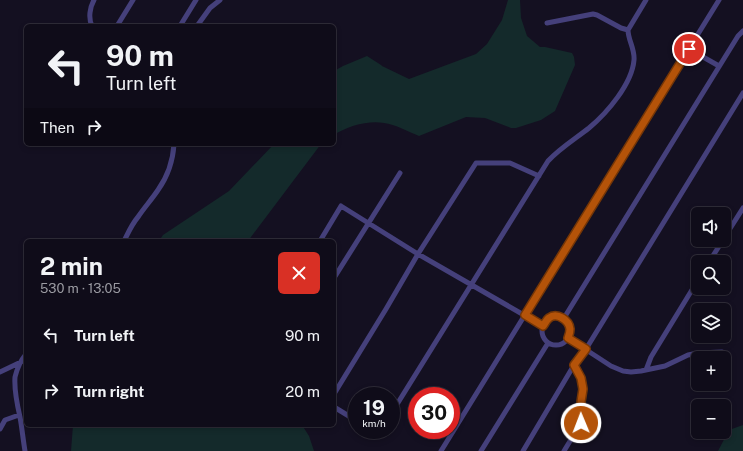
<!DOCTYPE html>
<meta charset="utf-8">
<style>
:root{--surface:#0f0c19;--page:#181522;--text:#f1f3f6;--muted:#9b9ba2;--line:#2f2c38}
body{margin:0;font-family:"Public Sans",sans-serif;background:var(--page);color:var(--text);height:100vh;display:flex;flex-direction:column;font-size:15px;white-space:nowrap}
*{box-sizing:border-box;margin:0}
p{font-size:13px;color:var(--muted)}
.icon{flex:none;width:22px;height:22px;fill:none;stroke:currentColor;stroke-width:2;stroke-linecap:round;stroke-linejoin:round}
.map{position:relative;flex:1;overflow:hidden}
.sheet{position:absolute;left:24px;top:239px;width:312px;height:188px;display:flex;flex-direction:column;background:var(--surface);border-radius:6px;box-shadow:0 2px 6px #0003,0 0 0 1px var(--line)}
.sheet>*{flex:none}
.top-card{position:absolute;left:24px;top:24px;width:312px;height:122px;border-radius:6px;box-shadow:0 2px 6px #0003,0 0 0 1px var(--line);background:#0f0c19;color:var(--text);overflow:hidden}
.controls{position:absolute;left:691px;top:207px;display:grid;gap:8px}
.controls a{display:grid;place-items:center;width:40px;height:40px;border-radius:6px;background:var(--surface);box-shadow:0 2px 6px #0003,0 0 0 1px var(--line);font-size:20px}
.speed{position:absolute;left:348px;top:387px;display:flex;gap:8px;font-size:20px;font-weight:700;text-align:center}
.speed>*{display:grid;place-content:center;width:52px;height:52px;border-radius:50%;background:var(--surface);box-shadow:0 2px 6px #0003,0 0 0 1px var(--line);line-height:1}
.speed small{font-size:10px;font-weight:400}
.speed .limit{border:6px solid #d22;background:#fff;color:#111}
.pin{position:absolute;display:grid;place-items:center;width:34px;height:34px;color:#fff;margin:-17px;border:2px solid #fff;border-radius:50%;box-shadow:0 1px 4px #0007}
.me{position:absolute;width:44px;margin:-22px;rotate:359deg;stroke-linejoin:round;filter:drop-shadow(0 0 3px #0008)}
.turn{display:flex;align-items:center;gap:14px;height:84px;padding:0 16px;font-size:18px}
.turn .icon{width:52px;height:52px;stroke-width:2.5}
.turn b{display:block;font-size:28px;line-height:34px}
.then{display:flex;align-items:center;height:38px;padding:0 16px;background:#0003;gap:8px;font-size:15px}
.round{display:grid;place-items:center;flex:none;width:42px;height:42px;border-radius:6px;background:var(--page)}
.summary{display:flex;align-items:center;justify-content:space-between;height:68px;padding:0 16px}
h1{font-size:24px;font-weight:700;line-height:30px}
ul{padding:0;list-style:none}
li{display:flex;align-items:center;gap:12px;height:56px;padding:0 16px}
li div{flex:1}
li b{display:block;font-size:15px}
li em{font-style:normal}
.map>svg:first-child{display:block}
.green{fill:#142a2b}
.lines{fill:none;stroke-linecap:round;stroke-linejoin:round}
.street{stroke:#45407b;stroke-width:5}
.route-casing{stroke:#753606;stroke-width:10}
.route{stroke:#b45309;stroke-width:7}
</style>
<div class="map">
<svg width="743" height="451" viewBox="0 0 743 451">
<rect width="100%" height="100%" fill="#141021"/>
<!-- green -->
<path class="green" d="M 508,0 L 520,0 L 521,18 L 527,36 L 540,47 L 545,47 L 572,53 L 574,57 L 575,65 L 555,111 L 541,120 L 516,128 L 511,128 L 485,118 L 466,117 L 419,136 C 409,132 395,124 384,123 C 369,120 347,126 334,135 L 334,71 L 343,66 L 367,56 L 381,65 L 382,66 L 409,79 L 476,54 L 487,44 L 502,20 Z
M 274,144 L 321,144 L 248,241 L 159,241 L 163,235 L 229,191 Z
M 73,425 L 302,425 L 309,436 L 314,451 L 71,451 Z
M 743,425 L 743,451 L 718,451 L 729,430 Z"/>
<g class="lines">
<!-- street -->
<path class="street" d="M 547,23 L 593,14 L 597,15 L 621,28 L 628,30
M 92,26 C 88,18 90,7 94,0
M 117,26 L 133,0
M 180,26 L 196,0
M 197,26 L 210,8 L 220,0
M 689,49 L 719,66
M 724,238 L 743,208
M 124,241 C 128,233 132,224 138,217 C 144,208 152,199 158,190 C 168,176 173,160 174,144
M 320,241 L 341,206 L 418,254 L 543,326
M 709,262 L 723,240
M 334,278 L 400,173
M542 331a14 14 0 1 1 28 0a14 14 0 1 1-28 0Z
M 564,318 L 717,70 L 738,36 L 743,31
M 568,338 L 611,366 L 623,371 L 631,372 L 641,371 L 665,366 L 688,355 L 698,353 L 722,352
M 646,370 L 651,357 L 698,280
M 0,372 L 21,362
M 334,394 L 386,309 L 418,254 L 476,163 L 510,163 L 539,176
M 334,407 L 357,421
M 391,414 L 548,161 C 560,148 575,139 589,128 C 607,113 632,84 634,60 C 635,49 628,40 628,30 L 646,0
M 0,429 L 5,420 L 19,415
M 372,430 L 378,434 L 381,430
M 25,451 C 23,439 22,428 20,417 C 17,404 14,390 15,377 C 17,369 21,360 26,354
M 441,451 L 719,0
M 481,451 L 548,343
M 523,451 L 574,365 L 586,349 L 743,93
M 564,451 L 581,423 L 581,402 L 583,389 L 581,378 L 574,365"/>
</g>
<g class="lines">
<!-- route casing -->
<g class="route-casing">
<path id="route" d="M 581,423 L 581,402 L 583,389 L 581,378 L 574,365 L 586,349 L 568,338 C 569,335 570,333 570,329 C 569,320 557,312 549,318 C 546,320 545,324 543,326 L 525,315 L 689,49"/>
</g>
<!-- route -->
<use href="#route" class="route"/>
</g>
</svg>
<div class="controls">
<a><svg class="icon" aria-label="sound" viewBox="0 0 24 24"><path d="M4 9h4l5-4v14l-5-4H4zM17 9q2 3 0 6"/></svg></a>
<a><svg class="icon" aria-label="search" viewBox="0 0 24 24"><circle cx="10" cy="10" r="6"/><path d="M15 15l6 6"/></svg></a>
<a><svg class="icon" aria-label="layers" viewBox="0 0 24 24"><path d="M12 4l9 5-9 5-9-5zM3 14l9 5 9-5"/></svg></a>
<a>+</a>
<a>−</a>
</div>
<div class="speed"><div>19<small>km/h</small></div><div class="limit">30</div></div>
<div class="pin" style="left:689px;top:49px;background:#d93025"><svg class="icon" aria-label="arrive" viewBox="0 0 24 24"><path d="M6 21V4h12l-3 4 3 4H6"/></svg></div>
<svg class="me" style="left:581px;top:423px" viewBox="-20 -20 40 40"><circle r="17" fill="#b45309" stroke="#fff" stroke-width="3"/><path d="M0-11L8 9 0 5-8 9z" fill="#fff"/></svg>
<div class="top-card">
<div class="turn"><svg class="icon" aria-label="left" viewBox="0 0 24 24"><path d="M17 20v-9H6M10 6l-5 5 5 5"/></svg><div><b>90 m</b>Turn left</div></div>
<div class="then">Then<svg class="icon" aria-label="right" viewBox="0 0 24 24"><path d="M7 20v-9h11M14 6l5 5-5 5"/></svg></div>
</div>
<section class="sheet">
<div class="summary"><div><h1>2 min</h1><p>530 m · 13:05</p></div><a class="round" style="background:#d93025;color:#fff"><svg class="icon" aria-label="close" viewBox="0 0 24 24"><path d="M6 6l12 12M18 6L6 18"/></svg></a></div>
<ul>
<li><svg class="icon" aria-label="left" viewBox="0 0 24 24"><path d="M17 20v-9H6M10 6l-5 5 5 5"/></svg><div><b>Turn left</b></div><em>90 m</em></li>
<li><svg class="icon" aria-label="right" viewBox="0 0 24 24"><path d="M7 20v-9h11M14 6l5 5-5 5"/></svg><div><b>Turn right</b></div><em>20 m</em></li>
</ul>
</section>
</div>
